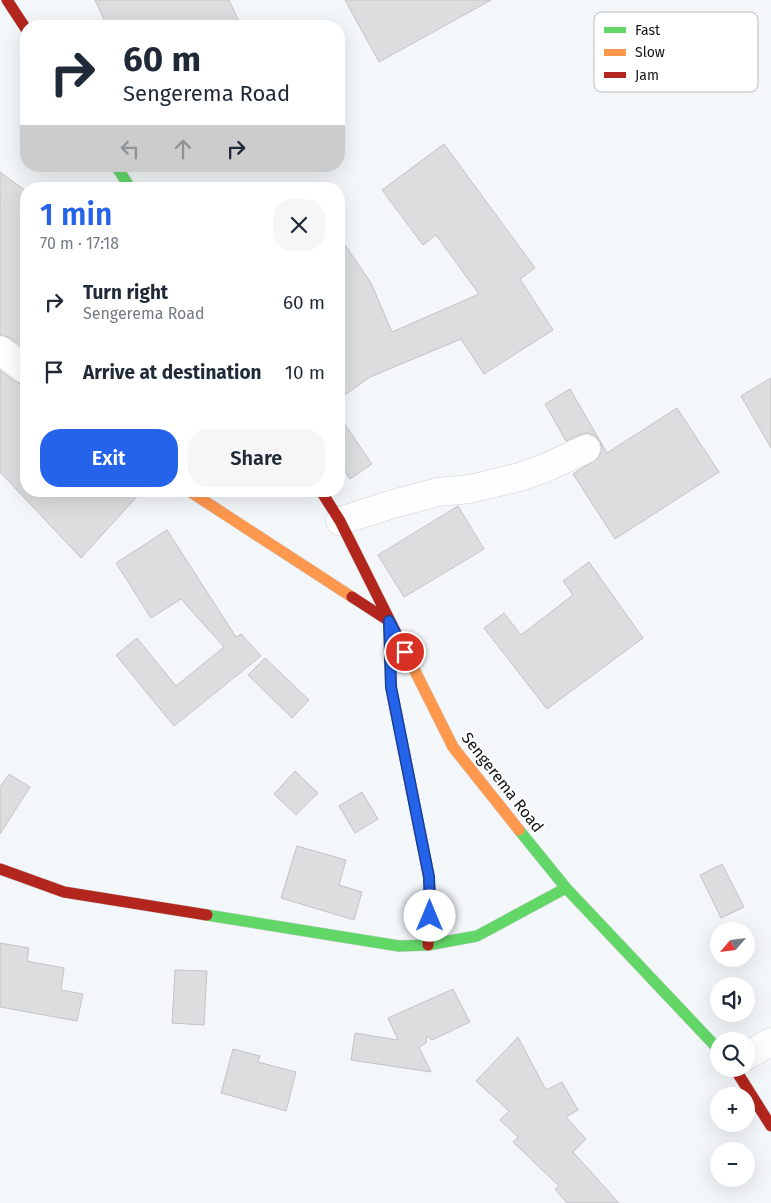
<!DOCTYPE html>
<meta charset="utf-8">
<style>
:root{--surface:#fff;--page:#f6f6f7;--text:#1f2937;--muted:#747a83;--accent:#2563eb}
body{margin:0;font-family:"Fira Sans",sans-serif;background:var(--page);color:var(--text);height:100vh;display:flex;flex-direction:column;font-size:19px;white-space:nowrap}
*{box-sizing:border-box;margin:0}
p{font-size:16px;color:var(--muted)}
.icon{flex:none;width:28px;height:28px;fill:none;stroke:currentColor;stroke-width:2;stroke-linecap:round;stroke-linejoin:round}
.map{position:relative;flex:1;overflow:hidden}
.sheet{position:absolute;left:20px;top:182px;width:325px;height:315px;display:flex;flex-direction:column;background:var(--surface);border-radius:20px;box-shadow:0 5px 20px #0002}
.sheet>*{flex:none}
.guide{position:absolute;left:20px;top:20px;width:325px;height:152px;border-radius:20px;box-shadow:0 5px 20px #0002;background:#fff;color:var(--text);overflow:hidden}
.needle{width:32px;rotate:242deg}
.buttons{position:absolute;left:710px;top:922px;display:grid;gap:10px}
.buttons a{display:grid;place-items:center;width:45px;height:45px;border-radius:50%;background:var(--surface);box-shadow:0 5px 20px #0002;font-size:25px}
.pin{position:absolute;display:grid;place-items:center;width:42px;height:42px;color:#fff;margin:-21px;border:2px solid #fff;border-radius:50%;box-shadow:0 1px 5px #0007}
.me{position:absolute;width:55px;margin:-28px;rotate:0deg;stroke-linejoin:round;filter:drop-shadow(0 0 4px #0008)}
.turn{display:flex;align-items:center;gap:18px;height:105px;padding:0 20px;font-size:22px}
.turn .icon{width:65px;height:65px;stroke-width:2.5}
.turn b{display:block;font-size:35px;line-height:42px}
.lanes{display:flex;align-items:center;height:48px;padding:0 20px;background:#0003;justify-content:center;gap:25px;direction:ltr}
.lanes .off{opacity:.35}
.round{display:grid;place-items:center;flex:none;width:52px;height:52px;border-radius:20px;background:var(--page)}
.overview{display:flex;align-items:center;justify-content:space-between;height:85px;padding:0 20px}
h1{font-size:30px;font-weight:600;line-height:38px;color:var(--accent)}
.cta{display:flex;gap:10px;margin-top:auto;padding:10px 20px}
.cta a{flex:1;height:58px;border-radius:20px;background:var(--accent);color:#fff;font-size:20px;font-weight:600;line-height:58px;text-align:center}
.cta a+a{background:var(--page);color:var(--text)}
ul{padding:0;list-style:none}
li{display:flex;align-items:center;gap:15px;height:70px;padding:0 20px}
li div{flex:1}
li b{display:block;font-size:19px}
li em{font-style:normal}
.map>svg:first-child{display:block}
.building{fill:#dcddde;stroke:#c3c3c4}
.lines{fill:none;stroke-linecap:round;stroke-linejoin:round}
.street-casing{stroke:#cfd2d4;stroke-width:29}
.fast-casing{stroke:#cfd2d4;stroke-width:12}
.slow-casing{stroke:#cfd2d4;stroke-width:12}
.jam-casing{stroke:#cfd2d4;stroke-width:12}
.street{stroke:#fdfefe;stroke-width:28}
.fast{stroke:#63d668;stroke-width:11}
.slow{stroke:#ff974d;stroke-width:11}
.jam{stroke:#b3261e;stroke-width:11}
.route-casing{stroke:#184099;stroke-width:12}
.route{stroke:#2563eb;stroke-width:9}
.labels{text-anchor:middle;stroke-width:4;stroke-linejoin:round;paint-order:stroke}
.street-label{font-size:16px;fill:#111315;stroke:#fff}
.key{fill:#fff;stroke:#b8b8b9;stroke-width:1}
.key-label{font-size:14px;fill:#111315}
</style>
<div class="map">
<svg width="771" height="1203" viewBox="0 0 771 1203">
<rect width="100%" height="100%" fill="#f3f7fa"/>
<!-- building -->
<path class="building" d="M 95,0 L 229,0 L 241,26 L 107,26 Z
M 345,0 L 491,0 L 379,62 Z
M 444,144 L 535,268 L 520,279 L 553,330 L 484,374 L 461,339 L 370,377 L 339,399 L 339,236 L 371,283 L 392,332 L 479,294 L 436,235 L 423,245 L 382,190 Z
M 0,172 L 26,191 L 26,350 L 10,338 L 0,335 Z
M 0,370 L 16,382 L 26,385 L 26,491 L 142,491 L 81,558 L 0,472 Z
M 771,378 L 771,448 L 741,396 Z
M 570,389 L 607,453 L 677,408 L 719,472 L 615,539 L 573,474 L 598,458 L 602,450 L 600,442 L 595,436 L 587,433 L 579,435 L 566,441 L 545,404 Z
M 339,416 L 372,464 L 350,479 L 339,462 Z
M 458,506 L 484,549 L 404,597 L 378,555 Z
M 167,530 L 236,637 L 241,634 L 261,656 L 174,726 L 116,655 L 137,638 L 176,686 L 224,647 L 181,599 L 151,618 L 116,563 Z
M 589,562 L 643,638 L 547,709 L 484,628 L 504,613 L 521,635 L 573,595 L 563,581 Z
M 265,658 L 309,700 L 292,718 L 248,675 Z
M 295,771 L 318,793 L 296,815 L 274,794 Z
M 9,774 L 30,787 L 0,834 L 0,787 Z
M 362,792 L 378,819 L 355,833 L 339,806 Z
M 297,846 L 346,860 L 339,885 L 362,892 L 354,920 L 281,898 Z
M 722,864 L 744,907 L 721,918 L 700,875 Z
M 0,943 L 29,948 L 27,961 L 64,968 L 61,990 L 83,994 L 77,1021 L 0,1007 Z
M 175,970 L 207,971 L 204,1025 L 172,1023 Z
M 453,989 L 470,1022 L 432,1040 L 427,1036 L 426,1043 L 419,1047 L 431,1072 L 351,1060 L 355,1033 L 398,1040 L 388,1018 Z
M 518,1037 L 546,1090 L 562,1082 L 578,1110 L 566,1117 L 586,1139 L 573,1152 L 619,1203 L 567,1203 L 555,1189 L 559,1186 L 513,1142 L 518,1137 L 500,1120 L 509,1111 L 476,1081 Z
M 233,1049 L 260,1056 L 258,1062 L 296,1072 L 286,1111 L 221,1093 Z"/>
<g class="lines">
<!-- street casing -->
<g class="street-casing">
<path id="street" d="M 0,350 L 26,370
M 340,521 L 393,504 L 438,492 L 470,489 L 520,477 L 545,468 L 586,449
M 746,1056 L 771,1042"/>
</g>
<!-- fast casing -->
<g class="fast-casing">
<path id="fast" d="M 116,166 L 131,189
M 519,830 L 566,888 L 719,1050
M 207,915 L 399,946 L 428,945 L 477,936 L 566,888"/>
</g>
<!-- slow casing -->
<g class="slow-casing">
<path id="slow" d="M 189,491 L 352,597
M 401,643 L 453,747 L 519,830"/>
</g>
<!-- jam casing -->
<g class="jam-casing">
<path id="jam" d="M 7,0 L 26,29
M 321,491 L 340,521 L 401,643
M 352,597 L 389,621 L 391,687 L 429,877 L 431,904 L 428,945
M 0,869 L 64,892 L 207,915
M 735,1069 L 771,1126"/>
</g>
<!-- street -->
<use href="#street" class="street"/>
<!-- fast -->
<use href="#fast" class="fast"/>
<!-- slow -->
<use href="#slow" class="slow"/>
<!-- jam -->
<use href="#jam" class="jam"/>
</g>
<g class="lines">
<!-- route casing -->
<g class="route-casing">
<path id="route" d="M 405,652 L 389,621 L 391,687 L 429,877 L 430,916"/>
</g>
<!-- route -->
<use href="#route" class="route"/>
</g>
<g class="labels">
<!-- street labels -->
<g class="street-label">
<text transform="translate(503 782) rotate(52)" y="6">Sengerema Road</text>
</g>
</g>
<!-- legend -->
<rect x="594" y="12" width="164" height="80" rx="8" class="key"/>
<rect x="604" y="27" width="22" height="6" fill="#63d668"/>
<rect x="604" y="49" width="22" height="7" fill="#ff974d"/>
<rect x="604" y="72" width="22" height="6" fill="#b3261e"/>
<g class="key-label">
<text x="635" y="35">Fast</text>
<text x="635" y="57">Slow</text>
<text x="635" y="80">Jam</text>
</g>
</svg>
<div class="buttons">
<a><svg class="needle" viewBox="-14 -14 28 28"><path d="M0-13l5 13h-10z" fill="#e53935"/><path d="M0 13l5-13h-10z" fill="#747a83"/></svg></a>
<a><svg class="icon" aria-label="sound" viewBox="0 0 24 24"><path d="M4 9h4l5-4v14l-5-4H4zM17 9q2 3 0 6"/></svg></a>
<a><svg class="icon" aria-label="search" viewBox="0 0 24 24"><circle cx="10" cy="10" r="6"/><path d="M15 15l6 6"/></svg></a>
<a>+</a>
<a>−</a>
</div>
<div class="pin" style="left:405px;top:652px;background:#d93025"><svg class="icon" aria-label="arrive" viewBox="0 0 24 24"><path d="M6 21V4h12l-3 4 3 4H6"/></svg></div>
<svg class="me" style="left:430px;top:916px" viewBox="-20 -20 40 40"><circle r="19" fill="#fff"/><path d="M0-13L10 11 0 6-10 11z" fill="#2563eb"/></svg>
<div class="guide">
<div class="turn"><svg class="icon" aria-label="right" viewBox="0 0 24 24"><path d="M7 20v-9h11M14 6l5 5-5 5"/></svg><div><b>60 m</b>Sengerema Road</div></div>
<div class="lanes"><svg class="icon off" aria-label="left" viewBox="0 0 24 24"><path d="M17 20v-9H6M10 6l-5 5 5 5"/></svg><svg class="icon off" aria-label="ahead" viewBox="0 0 24 24"><path d="M12 20V5M6 11l6-6 6 6"/></svg><svg class="icon" aria-label="right" viewBox="0 0 24 24"><path d="M7 20v-9h11M14 6l5 5-5 5"/></svg></div>
</div>
<section class="sheet">
<div class="overview"><div><h1>1 min</h1><p>70 m · 17:18</p></div><a class="round"><svg class="icon" aria-label="close" viewBox="0 0 24 24"><path d="M6 6l12 12M18 6L6 18"/></svg></a></div>
<ul>
<li><svg class="icon" aria-label="right" viewBox="0 0 24 24"><path d="M7 20v-9h11M14 6l5 5-5 5"/></svg><div><b>Turn right</b><p>Sengerema Road</p></div><em>60 m</em></li>
<li><svg class="icon" aria-label="arrive" viewBox="0 0 24 24"><path d="M6 21V4h12l-3 4 3 4H6"/></svg><div><b>Arrive at destination</b></div><em>10 m</em></li>
</ul>
<div class="cta"><a>Exit</a><a>Share</a></div>
</section>
</div>
